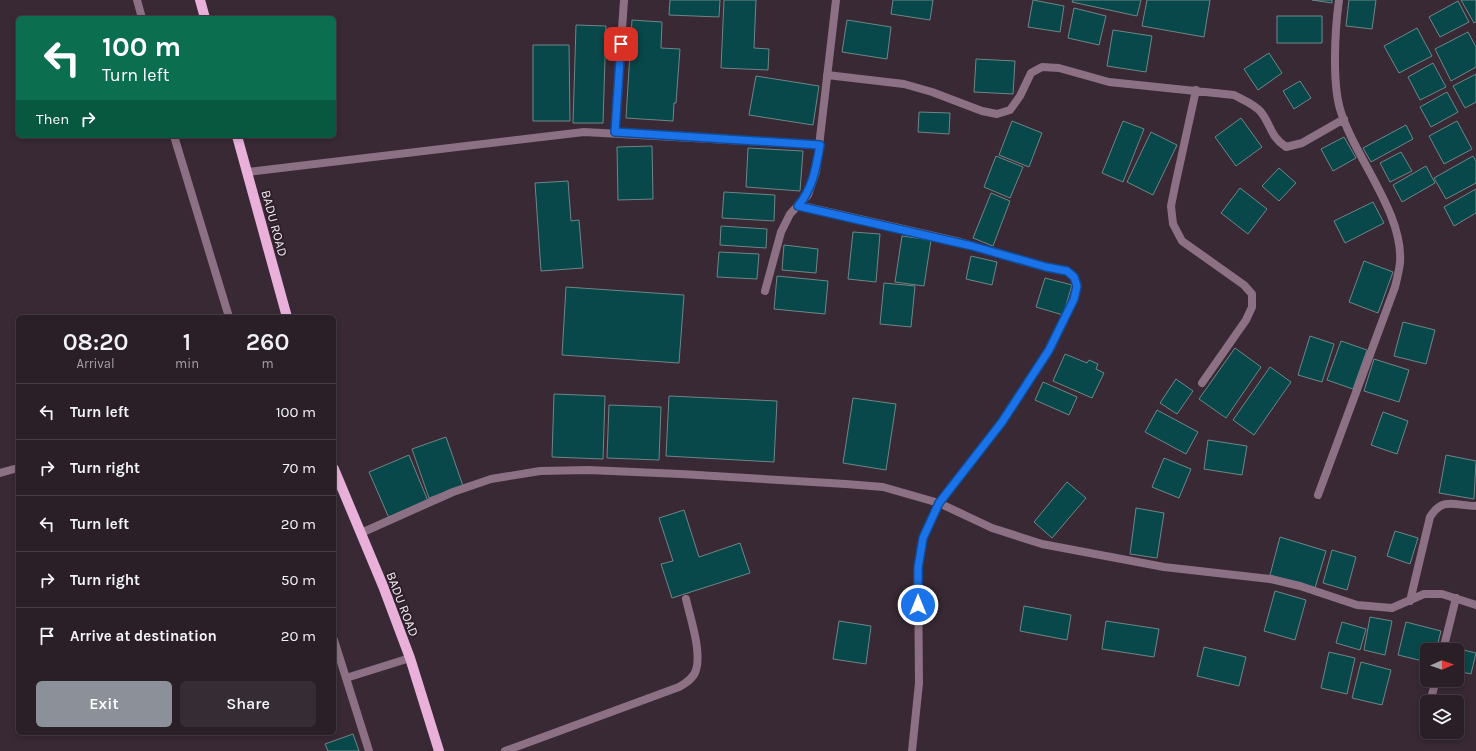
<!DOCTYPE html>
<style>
:root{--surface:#2a1f27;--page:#362c33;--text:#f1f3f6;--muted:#a5a2a7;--line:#463d44;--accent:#8c9099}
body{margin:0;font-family:Karla,sans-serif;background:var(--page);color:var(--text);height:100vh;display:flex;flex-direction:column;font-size:15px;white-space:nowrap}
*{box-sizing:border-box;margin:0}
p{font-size:13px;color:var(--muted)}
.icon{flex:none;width:22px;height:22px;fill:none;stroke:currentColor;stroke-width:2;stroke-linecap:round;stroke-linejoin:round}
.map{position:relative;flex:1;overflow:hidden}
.drawer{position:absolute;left:16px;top:315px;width:320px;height:420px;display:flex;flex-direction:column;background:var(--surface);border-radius:6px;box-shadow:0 2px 6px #0003,0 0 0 1px var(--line)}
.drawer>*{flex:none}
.guide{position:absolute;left:16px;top:16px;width:320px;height:122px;border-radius:6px;box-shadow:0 2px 6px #0003,0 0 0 1px var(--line);background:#0b6e4f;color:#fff;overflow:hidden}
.needle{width:26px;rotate:88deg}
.controls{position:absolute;left:1420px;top:643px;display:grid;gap:8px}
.controls a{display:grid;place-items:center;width:44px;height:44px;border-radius:6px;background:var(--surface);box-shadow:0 2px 6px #0003,0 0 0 1px var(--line);font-size:20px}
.pin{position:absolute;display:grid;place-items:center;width:34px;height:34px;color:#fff;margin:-17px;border-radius:8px;box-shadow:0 2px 6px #0006}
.me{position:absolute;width:44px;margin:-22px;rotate:0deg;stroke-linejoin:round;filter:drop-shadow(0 0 3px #0008)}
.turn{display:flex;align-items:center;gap:14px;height:84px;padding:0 20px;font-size:18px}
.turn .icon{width:52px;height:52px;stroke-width:2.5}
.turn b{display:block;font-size:28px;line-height:34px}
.then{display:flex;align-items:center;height:38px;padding:0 20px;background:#0003;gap:8px;font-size:15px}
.eta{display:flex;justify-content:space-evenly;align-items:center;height:68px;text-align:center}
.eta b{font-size:24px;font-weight:600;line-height:28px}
.button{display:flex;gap:8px;margin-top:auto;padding:8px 20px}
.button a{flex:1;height:46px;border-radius:6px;background:var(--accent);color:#fff;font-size:16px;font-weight:600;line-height:46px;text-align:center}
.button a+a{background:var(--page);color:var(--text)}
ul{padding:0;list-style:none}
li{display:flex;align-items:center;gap:12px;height:56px;padding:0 20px;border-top:1px solid var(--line)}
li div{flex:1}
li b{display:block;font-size:15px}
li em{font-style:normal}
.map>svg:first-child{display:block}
.building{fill:#08484a;stroke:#6e8687}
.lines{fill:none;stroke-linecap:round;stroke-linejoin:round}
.lane{stroke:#8c7084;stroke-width:8}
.street{stroke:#8c7084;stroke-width:8}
.primary{stroke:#e9b1da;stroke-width:10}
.route-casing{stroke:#114b97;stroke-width:10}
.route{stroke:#1a73e8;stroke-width:7}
.labels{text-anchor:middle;stroke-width:4;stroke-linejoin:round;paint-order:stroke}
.street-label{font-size:13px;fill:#f5ecf3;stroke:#2e202a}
</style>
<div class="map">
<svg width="1476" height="751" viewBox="0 0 1476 751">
<rect width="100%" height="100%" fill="#382934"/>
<!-- building -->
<path class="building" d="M 670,0 L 720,0 L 719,17 L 669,15 Z
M 724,0 L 756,0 L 754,48 L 769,49 L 768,70 L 721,68 Z
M 893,0 L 933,0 L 930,20 L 891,14 Z
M 1033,0 L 1064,6 L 1060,32 L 1028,27 Z
M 1073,0 L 1141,0 L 1137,16 L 1072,2 Z
M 1147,0 L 1210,0 L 1204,37 L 1142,26 Z
M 1312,0 L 1332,0 L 1332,3 Z
M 1349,0 L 1376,0 L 1372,29 L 1346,26 Z
M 1461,0 L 1476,0 L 1476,22 L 1474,23 Z
M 1458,1 L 1469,22 L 1440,37 L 1429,17 Z
M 1074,8 L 1106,16 L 1099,45 L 1068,38 Z
M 1277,16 L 1322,16 L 1322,43 L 1277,43 Z
M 632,20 L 662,22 L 661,48 L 680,49 L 676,103 L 674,103 L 673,121 L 626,118 Z
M 847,20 L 891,27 L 887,59 L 842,52 Z
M 576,25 L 606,26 L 603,123 L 573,123 Z
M 1417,28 L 1432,56 L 1399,73 L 1384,46 Z
M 1113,30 L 1152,36 L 1146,72 L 1107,66 Z
M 1468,32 L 1476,47 L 1476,67 L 1451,81 L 1435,49 Z
M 533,45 L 569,45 L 570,121 L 533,121 Z
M 1269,53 L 1282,73 L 1258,90 L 1244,69 Z
M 976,59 L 1015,61 L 1013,94 L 974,92 Z
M 1433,63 L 1446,87 L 1420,100 L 1408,77 Z
M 1476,74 L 1476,102 L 1465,108 L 1453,86 Z
M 756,76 L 819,86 L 813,125 L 749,115 Z
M 1300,81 L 1311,98 L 1294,109 L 1283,91 Z
M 1447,92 L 1458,112 L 1431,127 L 1420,107 Z
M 919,112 L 950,113 L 949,134 L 918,132 Z
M 1241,118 L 1262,147 L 1236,166 L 1215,137 Z
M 1012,121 L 1042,133 L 1029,167 L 999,155 Z
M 1123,121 L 1144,129 L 1123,182 L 1102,173 Z
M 1457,121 L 1472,149 L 1444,164 L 1429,136 Z
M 1406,125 L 1413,139 L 1371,162 L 1363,148 Z
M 1151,132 L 1177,145 L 1153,195 L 1127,182 Z
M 1344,137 L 1356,158 L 1333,171 L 1321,149 Z
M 652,146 L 653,199 L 618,200 L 617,147 Z
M 748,148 L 803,151 L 800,191 L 746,187 Z
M 1401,152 L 1412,171 L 1390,182 L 1380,163 Z
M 996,156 L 1023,167 L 1010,198 L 984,187 Z
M 1473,156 L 1476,161 L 1476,183 L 1446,199 L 1434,178 Z
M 1426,166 L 1435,183 L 1402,202 L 1393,185 Z
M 1279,168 L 1296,183 L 1279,201 L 1262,186 Z
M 568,181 L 571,221 L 579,220 L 583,268 L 541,271 L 535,183 Z
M 1240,188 L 1267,209 L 1248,234 L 1221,213 Z
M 1476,189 L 1476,213 L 1454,226 L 1444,207 Z
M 724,192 L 775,195 L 774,221 L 722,218 Z
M 991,193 L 1010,201 L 993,246 L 973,238 Z
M 1373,202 L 1384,223 L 1345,243 L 1334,221 Z
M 721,226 L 767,229 L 766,248 L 720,245 Z
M 853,232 L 880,234 L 876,282 L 848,279 Z
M 902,236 L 931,240 L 924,286 L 895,282 Z
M 784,245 L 818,249 L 816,273 L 782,270 Z
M 719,252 L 759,254 L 757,279 L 717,277 Z
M 971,256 L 997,262 L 992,285 L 966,279 Z
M 1364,261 L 1393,272 L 1378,313 L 1349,302 Z
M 777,276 L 828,281 L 825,314 L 774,309 Z
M 1045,278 L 1072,285 L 1063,315 L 1036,307 Z
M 884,283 L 915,286 L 911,327 L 880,324 Z
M 566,287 L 684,295 L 679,363 L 562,355 Z
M 1403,322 L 1435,330 L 1426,364 L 1394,356 Z
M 1310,336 L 1334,344 L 1322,382 L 1298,375 Z
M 1341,341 L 1367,350 L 1353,389 L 1327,380 Z
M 1235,348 L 1261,367 L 1226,418 L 1199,399 Z
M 1065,354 L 1087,363 L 1089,360 L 1098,364 L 1096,369 L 1104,373 L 1092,398 L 1053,381 Z
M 1374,359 L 1409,370 L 1399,402 L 1364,391 Z
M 1270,367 L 1291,382 L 1254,435 L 1233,420 Z
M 1176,379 L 1193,391 L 1177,414 L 1160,403 Z
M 1043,382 L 1077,397 L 1069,415 L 1035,400 Z
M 554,394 L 605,396 L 603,459 L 552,457 Z
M 669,396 L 777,401 L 774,462 L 666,456 Z
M 853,398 L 896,404 L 886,470 L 843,463 Z
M 609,405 L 661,407 L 659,460 L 607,458 Z
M 1157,410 L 1198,432 L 1186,454 L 1145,432 Z
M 1383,412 L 1408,421 L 1397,454 L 1371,445 Z
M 446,437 L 463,486 L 429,498 L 412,449 Z
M 1208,440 L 1247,446 L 1242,475 L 1204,469 Z
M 409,455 L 428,501 L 389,518 L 369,472 Z
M 1446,455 L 1476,461 L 1474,499 L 1439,493 Z
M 1164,458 L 1191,469 L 1179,498 L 1152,487 Z
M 1067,482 L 1086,498 L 1052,538 L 1034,522 Z
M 1136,508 L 1164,513 L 1157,558 L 1130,554 Z
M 684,510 L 699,557 L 740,543 L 750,573 L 672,598 L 661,564 L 673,561 L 659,518 Z
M 1395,531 L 1418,538 L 1410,564 L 1387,556 Z
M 1280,537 L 1326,551 L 1315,588 L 1270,575 Z
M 1332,550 L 1356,557 L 1347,590 L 1323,583 Z
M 1275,591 L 1306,600 L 1295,640 L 1264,631 Z
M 1024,606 L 1071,615 L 1067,640 L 1020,631 Z
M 1370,617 L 1392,621 L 1385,655 L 1364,650 Z
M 839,621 L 871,626 L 866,664 L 833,659 Z
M 1106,621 L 1159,629 L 1154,657 L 1102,649 Z
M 1342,622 L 1366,629 L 1360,650 L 1336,643 Z
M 1406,622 L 1441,631 L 1436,650 L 1427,650 L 1427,662 L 1398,655 Z
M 1204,647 L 1246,657 L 1239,686 L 1197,676 Z
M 1451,647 L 1476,653 L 1471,674 L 1457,671 L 1457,650 L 1450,650 Z
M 1329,652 L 1355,658 L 1347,694 L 1321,688 Z
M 1361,662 L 1391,670 L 1382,705 L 1352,698 Z
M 353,734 L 359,751 L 328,751 L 325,744 Z"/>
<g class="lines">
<!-- lane -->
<path class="lane" d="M 137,0 L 142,18
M 174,136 L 229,317
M 0,473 L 18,468
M 334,640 L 346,678 L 410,658
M 346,678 L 369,751
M 505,751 L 679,687 C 686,683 694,678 696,670 C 702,652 690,617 686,599"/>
<!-- street -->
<path class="street" d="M 827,75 L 904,84 L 932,92 L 982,111 L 997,114 L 1010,110 L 1020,96 L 1031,73 L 1042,67 L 1059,68 L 1109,82 L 1234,95 C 1243,100 1254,104 1261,112 C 1272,126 1269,135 1286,147 L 1302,143 L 1344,119
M 1196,90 L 1175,186 L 1171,206 L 1173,224 L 1182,241 L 1244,285 L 1252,294 L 1252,307 L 1246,320 L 1202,383
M 615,132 L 624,0
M 248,172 L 584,132 L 820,145
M 798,205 L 960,242 L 1046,267 L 1067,271 L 1074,277 L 1077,286 L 1074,299 L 1049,350 L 1002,422 L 939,503 L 923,538 L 918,568 L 919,683 L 912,751
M 765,291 L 781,232 L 790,214 L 808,195 L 816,172 L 836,0
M 1318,495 L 1395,287 C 1397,279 1399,271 1400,263 C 1404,213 1354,157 1340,109 C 1332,81 1335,29 1339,0
M 361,533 L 453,492 L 491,479 L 540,471 L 588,470 L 681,474 L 846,484 L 883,487 L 939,503 L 992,528 L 1042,544 L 1164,567 L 1270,579 L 1300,586 L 1357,605 L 1392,608 L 1424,594 L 1442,594 L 1476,605
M 1410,601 L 1430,517 C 1443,496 1455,506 1476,506
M 1443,650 L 1456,598
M 1430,702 L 1436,680
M 1423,729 L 1427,714"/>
<!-- primary -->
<path class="primary" d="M 200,0 L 205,18
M 237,136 L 287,317
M 334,469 L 383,586 L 410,658 L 439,751"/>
</g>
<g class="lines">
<!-- route casing -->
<g class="route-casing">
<path id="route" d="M 621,44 L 615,132 L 820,145 C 816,168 813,188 798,206 L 972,246 L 1046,267 L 1067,271 L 1074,277 L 1077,286 L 1074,299 L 1049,350 L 1002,422 L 939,503 L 923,538 L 918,568 L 918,605"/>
</g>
<!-- route -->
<use href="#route" class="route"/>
</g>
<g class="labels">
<!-- street labels -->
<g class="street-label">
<text transform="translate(275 223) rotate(75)" y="5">BADU ROAD</text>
<text transform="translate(403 604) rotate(69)" y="5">BADU ROAD</text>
</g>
</g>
</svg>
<div class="controls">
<a><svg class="needle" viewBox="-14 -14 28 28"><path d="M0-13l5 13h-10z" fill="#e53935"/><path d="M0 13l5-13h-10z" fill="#a5a2a7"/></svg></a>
<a><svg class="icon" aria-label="layers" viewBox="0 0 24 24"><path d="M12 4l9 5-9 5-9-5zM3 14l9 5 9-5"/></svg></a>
</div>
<div class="pin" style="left:621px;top:44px;background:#d93025"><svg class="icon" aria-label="arrive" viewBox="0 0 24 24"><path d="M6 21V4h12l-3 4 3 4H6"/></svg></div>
<svg class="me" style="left:918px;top:605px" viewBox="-20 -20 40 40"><circle r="17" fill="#1a73e8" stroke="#fff" stroke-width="3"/><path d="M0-11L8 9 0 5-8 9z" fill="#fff"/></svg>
<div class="guide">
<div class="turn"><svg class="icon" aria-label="left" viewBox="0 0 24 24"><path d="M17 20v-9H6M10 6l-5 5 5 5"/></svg><div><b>100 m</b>Turn left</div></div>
<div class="then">Then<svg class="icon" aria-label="right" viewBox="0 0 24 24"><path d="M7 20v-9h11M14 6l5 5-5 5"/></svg></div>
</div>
<section class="drawer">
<div class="eta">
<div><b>08:20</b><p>Arrival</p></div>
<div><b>1</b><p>min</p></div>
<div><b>260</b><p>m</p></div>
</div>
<ul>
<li><svg class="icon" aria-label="left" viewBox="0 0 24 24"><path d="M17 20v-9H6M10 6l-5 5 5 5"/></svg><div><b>Turn left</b></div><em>100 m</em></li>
<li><svg class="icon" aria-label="right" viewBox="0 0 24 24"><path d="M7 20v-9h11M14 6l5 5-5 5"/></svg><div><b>Turn right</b></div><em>70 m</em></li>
<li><svg class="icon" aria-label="left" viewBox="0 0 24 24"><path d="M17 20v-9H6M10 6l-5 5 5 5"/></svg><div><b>Turn left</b></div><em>20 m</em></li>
<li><svg class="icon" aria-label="right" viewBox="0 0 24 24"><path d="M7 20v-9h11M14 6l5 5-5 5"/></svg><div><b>Turn right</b></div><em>50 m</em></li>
<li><svg class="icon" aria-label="arrive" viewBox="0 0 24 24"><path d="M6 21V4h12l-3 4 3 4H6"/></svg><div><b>Arrive at destination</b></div><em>20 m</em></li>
</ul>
<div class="button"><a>Exit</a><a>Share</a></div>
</section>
</div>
